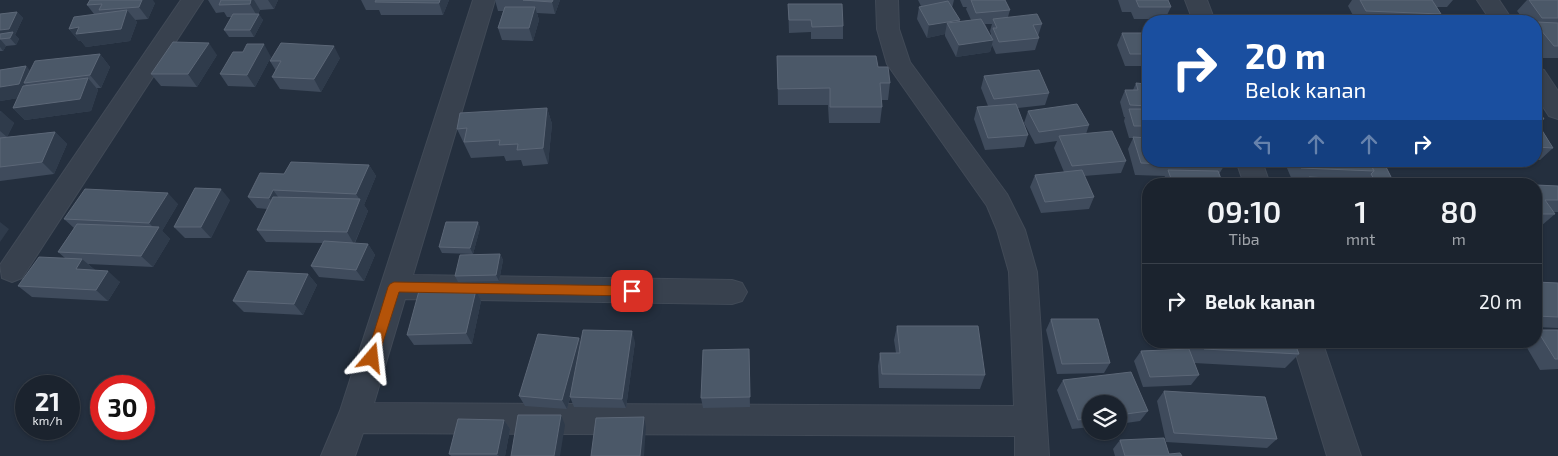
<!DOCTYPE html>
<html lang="id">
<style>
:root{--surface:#1b232e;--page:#282f3a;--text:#f1f3f6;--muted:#a0a4aa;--line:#39404a}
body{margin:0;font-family:"Exo 2",sans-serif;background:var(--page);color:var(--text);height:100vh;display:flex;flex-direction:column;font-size:19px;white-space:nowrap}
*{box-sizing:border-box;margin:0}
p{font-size:16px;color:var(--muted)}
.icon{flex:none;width:28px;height:28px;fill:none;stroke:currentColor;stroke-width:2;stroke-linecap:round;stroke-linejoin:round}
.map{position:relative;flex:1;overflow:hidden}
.side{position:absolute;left:1142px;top:178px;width:400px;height:170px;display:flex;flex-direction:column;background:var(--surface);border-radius:20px;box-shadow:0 1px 4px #0004,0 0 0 1px var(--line)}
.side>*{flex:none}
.hud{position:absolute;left:1142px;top:15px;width:400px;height:152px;border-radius:20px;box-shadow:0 1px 4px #0004,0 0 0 1px var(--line);background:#1a4fa0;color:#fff;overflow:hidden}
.tools{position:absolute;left:1082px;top:395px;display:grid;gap:10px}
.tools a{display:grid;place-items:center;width:45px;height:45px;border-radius:50%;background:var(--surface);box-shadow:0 1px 4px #0004,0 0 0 1px var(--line);font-size:25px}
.speed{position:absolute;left:15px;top:375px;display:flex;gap:10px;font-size:25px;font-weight:700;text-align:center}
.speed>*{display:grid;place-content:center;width:65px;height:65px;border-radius:50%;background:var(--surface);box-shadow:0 1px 4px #0004,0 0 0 1px var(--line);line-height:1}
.speed small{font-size:12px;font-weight:400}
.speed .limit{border:8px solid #d22;background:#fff;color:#111}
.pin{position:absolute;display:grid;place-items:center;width:42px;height:42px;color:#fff;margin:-21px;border-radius:10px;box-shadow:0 2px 8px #0006}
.me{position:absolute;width:55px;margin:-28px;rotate:17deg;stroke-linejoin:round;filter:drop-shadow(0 0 4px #0008)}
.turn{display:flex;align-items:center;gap:18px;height:105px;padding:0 20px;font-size:22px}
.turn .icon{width:65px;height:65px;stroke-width:2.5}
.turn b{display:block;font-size:35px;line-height:42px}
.lanes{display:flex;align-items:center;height:48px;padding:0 20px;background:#0003;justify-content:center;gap:25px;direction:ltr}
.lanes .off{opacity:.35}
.eta{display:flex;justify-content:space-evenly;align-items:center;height:85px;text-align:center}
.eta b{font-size:30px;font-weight:600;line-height:35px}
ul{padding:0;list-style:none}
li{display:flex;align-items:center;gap:15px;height:75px;padding:0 20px;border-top:1px solid var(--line)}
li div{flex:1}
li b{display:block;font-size:19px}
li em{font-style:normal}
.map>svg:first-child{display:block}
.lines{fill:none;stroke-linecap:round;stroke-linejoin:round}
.minor-casing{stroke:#414a57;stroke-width:2}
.minor{fill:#38414e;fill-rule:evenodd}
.wall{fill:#3f4b5c;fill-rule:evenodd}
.shaded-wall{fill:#2f3b4b}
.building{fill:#4b5868;stroke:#5c6777}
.route{fill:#b45309;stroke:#753606}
</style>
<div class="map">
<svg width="1558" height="456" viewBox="0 0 1558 456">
<rect width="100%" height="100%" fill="#242f3e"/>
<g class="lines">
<!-- minor casing -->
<g class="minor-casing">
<path id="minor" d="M 181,0 L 203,0 L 22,278 L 12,282 L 2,278 L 0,265 L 2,262 Z
M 473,0 L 495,0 L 413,275 L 732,280 L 742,283 L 747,292 L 742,301 L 732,304 L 405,299 L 374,403 L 1014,406 L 1009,272 L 997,230 L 987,206 L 887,64 L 877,29 L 876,0 L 898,0 L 899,29 L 910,62 L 1007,194 L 1025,230 L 1037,272 L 1049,456 L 1015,456 L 1015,436 L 363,433 L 355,456 L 321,456 L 340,411 Z
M 1185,0 L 1207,0 L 1215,21 L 1193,21 Z
M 1477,0 L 1499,0 L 1513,21 L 1491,21 Z
M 1536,68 L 1544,70 L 1558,91 L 1558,119 L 1549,116 L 1536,96 Z
M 1236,161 L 1262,161 L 1270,184 L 1244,184 Z
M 1292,341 L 1322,341 L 1361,456 L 1327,456 Z"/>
</g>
<!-- minor -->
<use href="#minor" class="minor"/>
</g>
<!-- wall -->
<path class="wall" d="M 90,0 L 155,3 L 148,19 L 135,20 L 137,22 L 130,41 L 86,47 L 81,41 L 79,41 L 69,29 L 94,14 L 87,5 Z
M 208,0 L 278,0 L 274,9 L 260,10 L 258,14 L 263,20 L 254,37 L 229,37 L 224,30 L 232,17 L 227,17 L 224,12 L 216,13 Z
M 361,0 L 449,0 L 443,15 L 381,15 L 379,10 L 366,10 Z
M 495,0 L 560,0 L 555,14 L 537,13 L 539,20 L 533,41 L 502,40 L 498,28 L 503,11 L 498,11 Z
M 918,0 L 954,0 L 952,8 L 960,20 L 959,22 L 971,20 L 966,9 L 967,7 L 963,7 L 960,0 L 1005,0 L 1010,10 L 1008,17 L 1042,24 L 1038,36 L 1039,38 L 1035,50 L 996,54 L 992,45 L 990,52 L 956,57 L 945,36 L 945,34 L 927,38 L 917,19 L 919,7 L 921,6 ZM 985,24 L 992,24 L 990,31 L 991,34 L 991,36 Z
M 1118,0 L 1168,0 L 1171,7 L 1165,19 L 1134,19 L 1131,12 L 1122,12 Z
M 1352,0 L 1453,0 L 1447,7 L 1437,7 L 1441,14 L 1438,19 L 1467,21 L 1356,21 L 1348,6 Z
M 1527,0 L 1558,0 L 1558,58 L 1542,58 L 1536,51 L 1536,21 L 1525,21 L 1517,11 Z
M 788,4 L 843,26 L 843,39 L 811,39 L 811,32 L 789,33 Z
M 17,12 L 23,18 L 15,35 L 19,39 L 16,45 L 6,46 L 3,51 L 0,51 L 0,14 Z
M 1122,33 L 1149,33 L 1149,66 L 1125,66 L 1117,45 Z
M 100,54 L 110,67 L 101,88 L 97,88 L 98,90 L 91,111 L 25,120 L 13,108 L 18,98 L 0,101 L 0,70 L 26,66 L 30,71 Z
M 217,55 L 197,87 L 161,86 L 151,74 Z
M 777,56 L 878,67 L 890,83 L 888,100 L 881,100 L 882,107 L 880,123 L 829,123 L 828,105 L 778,105 Z
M 271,57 L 255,87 L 228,86 L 220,74 Z
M 340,58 L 321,92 L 280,89 L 272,77 L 276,71 L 270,61 Z
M 984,76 L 1049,93 L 1045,105 L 1018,108 L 1028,135 L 1024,147 L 985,150 L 974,119 L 977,107 L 988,106 L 981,88 Z
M 1145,79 L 1149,79 L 1149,161 L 1224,166 L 1219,174 L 1223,184 L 1162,184 L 1162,182 L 1165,176 L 1135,175 L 1128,149 L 1133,138 L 1129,138 L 1124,121 L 1125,117 L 1124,117 L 1120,102 L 1125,90 L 1133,90 L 1136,83 L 1142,84 Z
M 1536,107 L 1544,119 L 1539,125 L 1553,148 L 1540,160 L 1536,160 Z
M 547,108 L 552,124 L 548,164 L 523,166 L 521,160 L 506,161 L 504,156 L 471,158 L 457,129 Z
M 0,111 L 14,123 L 7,137 L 55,132 L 67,144 L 54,174 L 0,181 Z
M 1028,111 L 1089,125 L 1086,134 L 1126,161 L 1121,173 L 1084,176 L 1094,197 L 1089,209 L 1041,213 L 1030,187 L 1035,175 L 1064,172 L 1054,148 L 1057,141 L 1035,144 L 1024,123 Z
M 1284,161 L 1383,161 L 1392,179 L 1389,182 L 1390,183 L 1403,184 L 1303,184 L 1306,181 L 1292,180 Z
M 369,165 L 376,176 L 364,205 L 368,211 L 355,243 L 368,244 L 375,255 L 364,281 L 319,277 L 311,266 L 323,243 L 266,242 L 257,230 L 267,209 L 257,208 L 248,197 Z
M 1536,185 L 1558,186 L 1558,212 L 1553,212 L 1555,214 L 1541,226 L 1536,226 Z
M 230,200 L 211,238 L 185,238 L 174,227 Z
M 178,204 L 162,231 L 170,239 L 153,267 L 88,264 L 95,270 L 120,282 L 108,301 L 32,297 L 18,286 L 65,258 L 58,252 L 74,228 L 64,219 Z
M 478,222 L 480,228 L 473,254 L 442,253 L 439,247 Z
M 500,254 L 503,260 L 499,281 L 458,282 L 455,276 Z
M 308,274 L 317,285 L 303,315 L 244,312 L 233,301 Z
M 1536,282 L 1558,283 L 1558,328 L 1536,327 Z
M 476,290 L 481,301 L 472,344 L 414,345 L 407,335 Z
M 1051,319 L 1110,363 L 1104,373 L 1057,374 L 1046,330 Z
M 897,326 L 985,375 L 980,389 L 879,388 L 878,366 L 880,353 L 896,353 L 894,340 Z
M 1536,330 L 1558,330 L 1558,369 L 1540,370 L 1523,341 L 1536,341 Z
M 579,338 L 580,342 L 635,342 L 626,408 L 574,407 L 570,397 L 571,395 L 567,409 L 525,406 L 519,396 Z
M 1187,341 L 1294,341 L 1299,354 L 1285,368 L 1194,363 L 1199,375 L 1191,385 L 1143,387 L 1134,361 L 1141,351 L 1189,349 Z
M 749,360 L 750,407 L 703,408 L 701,398 Z
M 1063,380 L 1148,411 L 1140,421 L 1119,424 L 1119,404 L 1091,404 L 1091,427 L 1072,429 L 1057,390 Z
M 1164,391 L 1277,439 L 1267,448 L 1166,442 L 1157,401 Z
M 504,420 L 510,429 L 505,456 L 451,456 L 449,454 Z
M 1120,440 L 1169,454 L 1182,456 L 1115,456 L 1113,449 Z"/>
<!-- shaded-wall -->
<path class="shaded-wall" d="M 142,0 L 153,0 L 155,3 L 148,19 L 139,7 Z
M 251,0 L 254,0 L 260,10 L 257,16 L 250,4 Z
M 268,0 L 278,0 L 274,9 Z
M 440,0 L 449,0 L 443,15 L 439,3 Z
M 553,0 L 560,0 L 555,14 L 552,2 Z
M 535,7 L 539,20 L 533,41 L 529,28 Z
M 127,10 L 137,22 L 130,41 L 86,47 L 81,41 L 79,41 L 69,29 Z
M 17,12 L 23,18 L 15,35 L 19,39 L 16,45 L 10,38 L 0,38 L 0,30 Z
M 259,14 L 263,20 L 254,37 L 250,30 Z
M 960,20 L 957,32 L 947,23 L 945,34 L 927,38 L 929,25 Z
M 0,39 L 6,46 L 3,51 L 0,47 Z
M 993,40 L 990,52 L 956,57 L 959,45 Z
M 209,43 L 217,55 L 197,87 L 188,74 Z
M 264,44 L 271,57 L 255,87 L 247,75 Z
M 334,46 L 340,58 L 321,92 L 314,79 Z
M 100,54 L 110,67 L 101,88 L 90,75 Z
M 26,66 L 38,79 L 24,83 L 32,92 L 31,96 L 0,101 L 0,87 Z
M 88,78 L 98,90 L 91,111 L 25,120 L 13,108 Z
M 547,108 L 552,124 L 548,164 L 543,148 Z
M 1,111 L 14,123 L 7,137 L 0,131 L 0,113 Z
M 55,132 L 67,144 L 54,174 L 42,162 Z
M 369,165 L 376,176 L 364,205 L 368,211 L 354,244 L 347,232 L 360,200 L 356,194 Z
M 221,189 L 230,200 L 211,238 L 201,227 Z
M 273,190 L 282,202 L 278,209 L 269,198 Z
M 168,193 L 178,204 L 162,231 L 170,239 L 153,267 L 141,256 L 157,231 L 149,223 Z
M 0,222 L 9,229 L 0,242 Z
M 478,222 L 480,228 L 473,254 L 470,248 Z
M 368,244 L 375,255 L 364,281 L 356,270 Z
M 500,254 L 503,260 L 499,281 L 496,275 Z
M 82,259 L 95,270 L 76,269 Z
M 108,271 L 120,282 L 108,301 L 96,290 Z
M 308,274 L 317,285 L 303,315 L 294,304 Z
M 476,290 L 481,301 L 472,344 L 466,333 Z
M 632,331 L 635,342 L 626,408 L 622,399 Z
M 579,338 L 583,348 L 567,409 L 562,400 Z
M 561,415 L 565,425 L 560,456 L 554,456 Z
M 644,417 L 646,427 L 644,456 L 640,456 Z
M 504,420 L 510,429 L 505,456 L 499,456 L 497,454 Z"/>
<!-- building -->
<path class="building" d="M 90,0 L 142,0 L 139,7 L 99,10 L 102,4 L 87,5 Z
M 221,0 L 251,0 L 250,4 L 219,5 Z
M 376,0 L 440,0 L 439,3 L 375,2 Z
M 523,0 L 553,0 L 552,2 Z
M 971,0 L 1005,0 L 1010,10 L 976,13 Z
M 1136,0 L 1168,0 L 1171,7 L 1139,7 Z
M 1360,0 L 1432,0 L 1441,14 L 1366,11 Z
M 1529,0 L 1558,0 L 1558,18 L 1542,18 Z
M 948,1 L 960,20 L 929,25 L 919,7 Z
M 788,4 L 842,4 L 843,26 L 812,27 L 811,20 L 789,20 Z
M 505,7 L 535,7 L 529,28 L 498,28 Z
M 127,10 L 121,29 L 76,34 L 79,27 L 69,29 L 74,17 Z
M 17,12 L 9,29 L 0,30 L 0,14 Z
M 233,14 L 259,14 L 250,30 L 224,30 Z
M 1037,14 L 1042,24 L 1033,25 L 1039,38 L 999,42 L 993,28 L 997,28 L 993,19 Z
M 1412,18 L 1465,19 L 1467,21 L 1414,21 Z
M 981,19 L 993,40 L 959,45 L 947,23 Z
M 1536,22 L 1558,23 L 1558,46 L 1554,46 L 1536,24 Z
M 13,32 L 10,38 L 0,39 L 0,34 Z
M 1122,33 L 1149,33 L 1149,54 L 1130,54 Z
M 173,42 L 209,43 L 188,74 L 151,74 Z
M 281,43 L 334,46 L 314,79 L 272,77 L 281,61 L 270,61 Z
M 247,44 L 264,44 L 247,75 L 220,74 L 233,52 L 243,52 Z
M 100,54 L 90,75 L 24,83 L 35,61 Z
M 777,56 L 876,56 L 878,67 L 888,67 L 890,83 L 880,83 L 882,107 L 830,107 L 830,88 L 778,89 Z
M 26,66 L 19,84 L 0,87 L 0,70 Z
M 1039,70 L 1049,93 L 994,99 L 984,76 Z
M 88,78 L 80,99 L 13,108 L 23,86 Z
M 1145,79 L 1149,79 L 1149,106 L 1130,105 L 1125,90 L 1138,90 L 1136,83 L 1146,84 Z
M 1016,104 L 1028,135 L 988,138 L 977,107 Z
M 1077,104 L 1089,125 L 1039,132 L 1028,111 Z
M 1536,107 L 1544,119 L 1536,119 Z
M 547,108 L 543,148 L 517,150 L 518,144 L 499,145 L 500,140 L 464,142 L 467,128 L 457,129 L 460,113 Z
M 1129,109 L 1149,109 L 1149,126 L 1134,126 Z
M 1536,124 L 1538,124 L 1553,148 L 1536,147 Z
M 1112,131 L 1126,161 L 1072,166 L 1059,136 Z
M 55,132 L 42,162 L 0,167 L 0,138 Z
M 1133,137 L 1149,138 L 1149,161 L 1222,161 L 1224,166 L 1141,163 Z
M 1298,161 L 1369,161 L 1374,171 L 1301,168 Z
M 1369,161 L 1383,161 L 1392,179 L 1374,179 L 1371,174 L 1374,171 Z
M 291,162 L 369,165 L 356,194 L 273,190 L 269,198 L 248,197 L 260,173 L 284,174 Z
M 1082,170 L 1094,197 L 1045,202 L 1035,175 Z
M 1168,170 L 1218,171 L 1223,184 L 1173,184 Z
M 1309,177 L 1388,181 L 1390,184 L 1312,184 Z
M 1536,185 L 1558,186 L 1558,200 L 1545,200 L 1555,214 L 1536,214 Z
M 195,188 L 221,189 L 201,227 L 174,227 Z
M 85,189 L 168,193 L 149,223 L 64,219 Z
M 273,197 L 360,199 L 347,232 L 257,230 Z
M 446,222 L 478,222 L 470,248 L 439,247 Z
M 77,224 L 159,227 L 141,256 L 58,252 Z
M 324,241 L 368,244 L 356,270 L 311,266 Z
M 500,254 L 496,275 L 455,276 L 460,255 Z
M 39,257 L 82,259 L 76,269 L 108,271 L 96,290 L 18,286 Z
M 248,271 L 308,274 L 294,304 L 233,301 Z
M 1536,282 L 1558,283 L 1558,317 L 1536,316 Z
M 476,290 L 466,333 L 407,335 L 419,291 Z
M 1051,319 L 1098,319 L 1110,363 L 1062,364 Z
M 897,326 L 978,326 L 985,375 L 882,374 L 880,353 L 900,353 Z
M 583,330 L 632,331 L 622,399 L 570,397 Z
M 1537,330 L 1558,330 L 1558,359 L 1555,359 Z
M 538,334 L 579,338 L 562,400 L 519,396 Z
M 1202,341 L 1294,341 L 1299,354 L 1204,349 Z
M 749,349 L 750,397 L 701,398 L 703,350 Z
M 1189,349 L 1199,375 L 1150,377 L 1141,351 Z
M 1131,372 L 1148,411 L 1119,415 L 1119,404 L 1091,404 L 1091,418 L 1078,420 L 1063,380 Z
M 1164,391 L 1265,397 L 1277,439 L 1174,433 Z
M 518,415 L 561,415 L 554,456 L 511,456 Z
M 644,417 L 640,456 L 591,456 L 596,418 Z
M 458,419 L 504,420 L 497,454 L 449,454 Z
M 1164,438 L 1169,454 L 1180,453 L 1182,456 L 1125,456 L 1120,440 Z"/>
<!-- route -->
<path class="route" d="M 394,282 L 632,286 L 637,287 L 638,291 L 637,294 L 632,296 L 399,292 L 378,358 L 377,362 L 372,364 L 368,362 L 366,358 L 388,287 L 390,284 Z"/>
</svg>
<div class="tools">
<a><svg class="icon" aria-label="layers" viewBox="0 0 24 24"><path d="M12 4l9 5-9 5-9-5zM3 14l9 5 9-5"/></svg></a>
</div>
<div class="speed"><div>21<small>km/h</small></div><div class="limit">30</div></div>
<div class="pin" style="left:632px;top:291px;background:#d93025"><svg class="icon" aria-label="arrive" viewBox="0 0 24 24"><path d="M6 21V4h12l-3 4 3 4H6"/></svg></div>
<svg class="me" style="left:372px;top:358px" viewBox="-20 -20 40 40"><path d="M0-17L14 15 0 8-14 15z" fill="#b45309" stroke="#fff" stroke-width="4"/></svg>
<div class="hud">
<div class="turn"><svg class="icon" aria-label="right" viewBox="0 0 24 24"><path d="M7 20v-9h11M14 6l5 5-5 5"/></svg><div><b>20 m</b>Belok kanan</div></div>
<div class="lanes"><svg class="icon off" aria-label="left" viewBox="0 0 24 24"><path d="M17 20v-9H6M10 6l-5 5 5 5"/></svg><svg class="icon off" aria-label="ahead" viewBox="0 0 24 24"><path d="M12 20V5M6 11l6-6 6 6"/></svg><svg class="icon off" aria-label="ahead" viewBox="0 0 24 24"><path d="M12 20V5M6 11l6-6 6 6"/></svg><svg class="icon" aria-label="right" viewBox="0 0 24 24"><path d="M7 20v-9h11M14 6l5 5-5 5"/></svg></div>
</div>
<section class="side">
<div class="eta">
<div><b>09:10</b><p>Tiba</p></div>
<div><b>1</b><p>mnt</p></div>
<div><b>80</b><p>m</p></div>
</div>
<ul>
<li><svg class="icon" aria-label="right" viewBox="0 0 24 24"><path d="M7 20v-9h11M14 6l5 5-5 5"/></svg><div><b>Belok kanan</b></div><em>20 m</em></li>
</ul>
</section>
</div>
